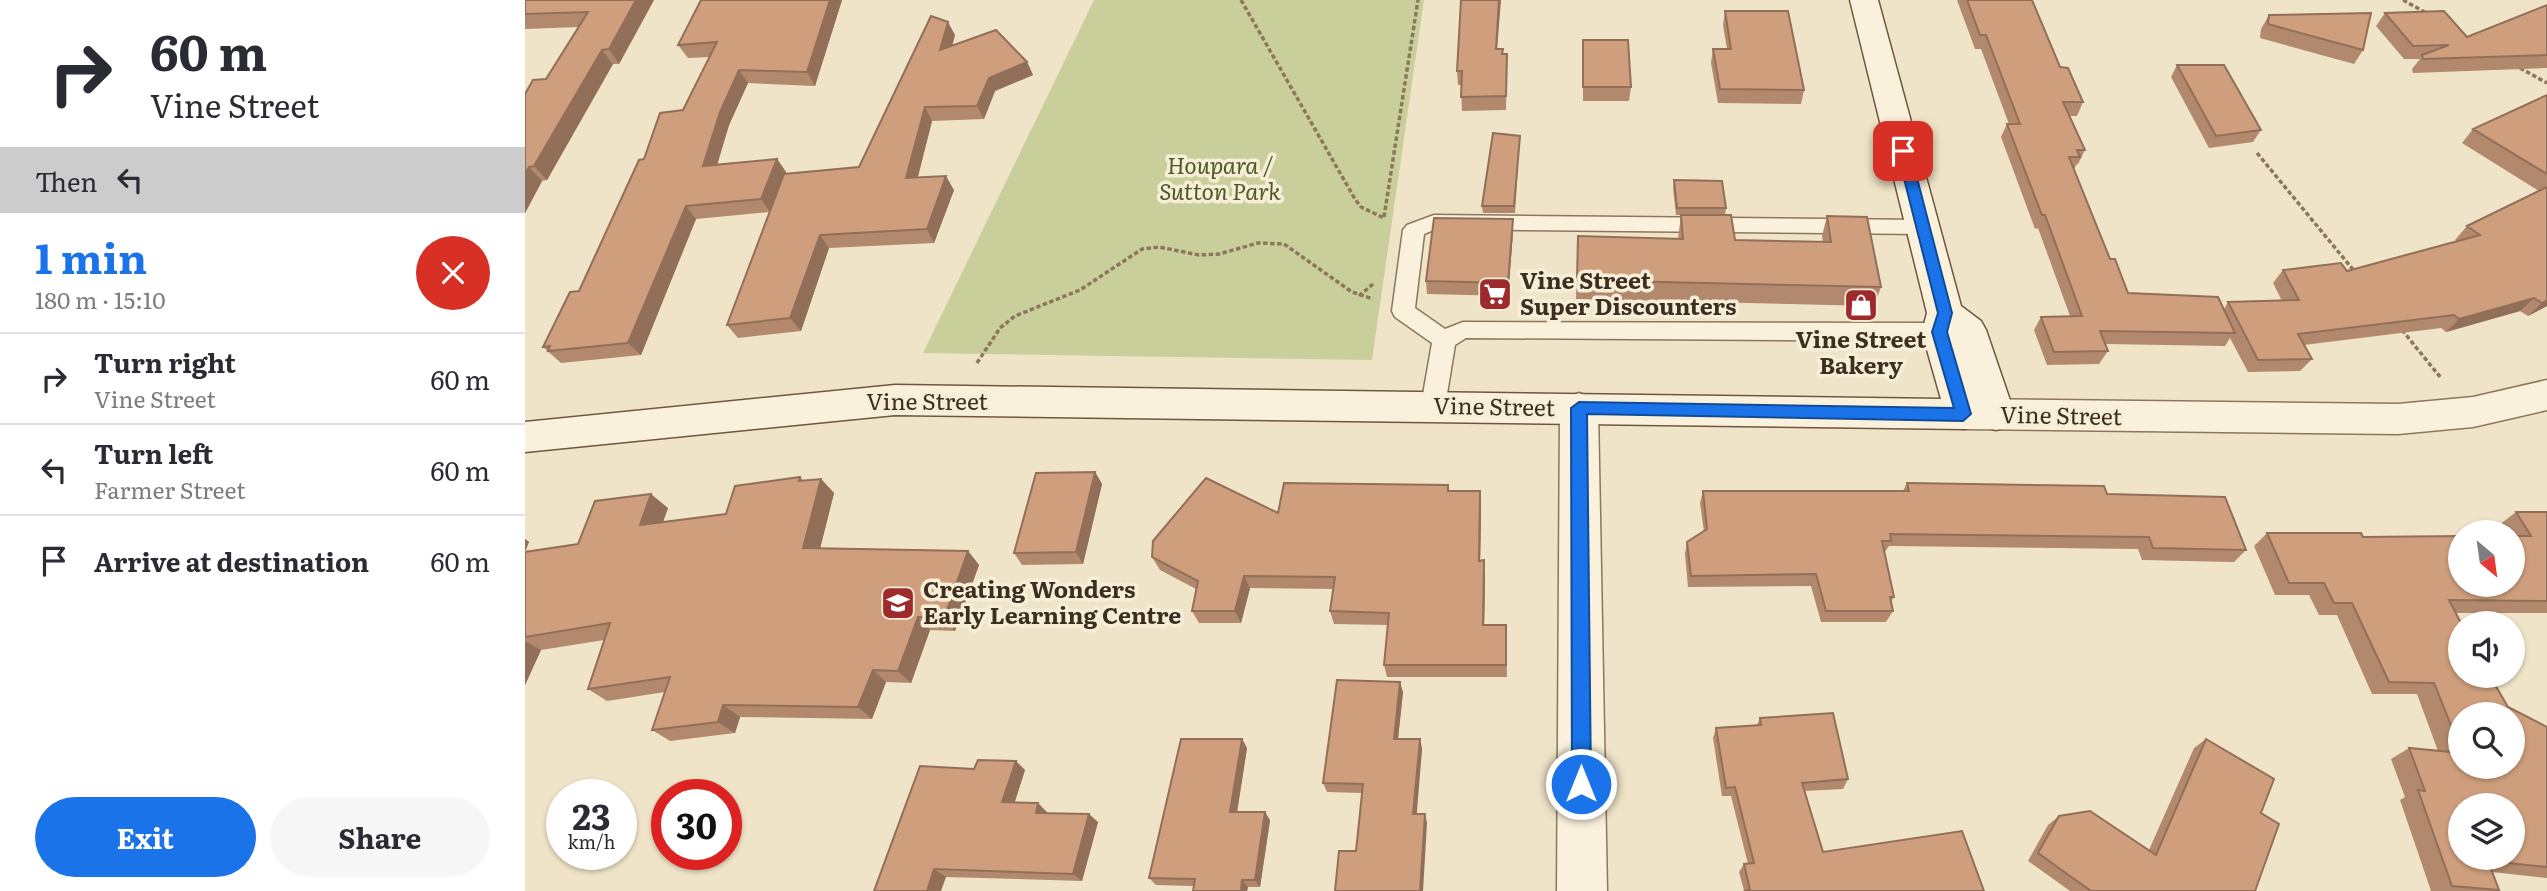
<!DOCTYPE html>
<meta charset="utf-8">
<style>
:root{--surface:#fff;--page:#f7f7f7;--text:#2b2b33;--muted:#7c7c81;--line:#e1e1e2;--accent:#1a73e8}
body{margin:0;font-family:Literata,serif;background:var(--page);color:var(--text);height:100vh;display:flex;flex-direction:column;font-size:26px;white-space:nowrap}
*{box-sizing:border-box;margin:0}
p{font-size:23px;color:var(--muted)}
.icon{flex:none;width:38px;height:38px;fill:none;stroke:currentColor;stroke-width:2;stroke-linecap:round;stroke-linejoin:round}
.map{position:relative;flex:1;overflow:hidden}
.sheet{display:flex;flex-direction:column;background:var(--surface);width:525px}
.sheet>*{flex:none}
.guide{background:#fff;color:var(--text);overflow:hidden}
.needle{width:46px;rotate:151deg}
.controls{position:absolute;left:1923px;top:520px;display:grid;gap:14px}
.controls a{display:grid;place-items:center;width:77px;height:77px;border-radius:50%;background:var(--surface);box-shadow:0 2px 5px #0004;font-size:35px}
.speed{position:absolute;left:21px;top:779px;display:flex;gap:14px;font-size:35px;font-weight:700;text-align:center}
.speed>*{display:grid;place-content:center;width:91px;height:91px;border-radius:50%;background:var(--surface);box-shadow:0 2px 5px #0004;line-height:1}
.speed small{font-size:18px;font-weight:400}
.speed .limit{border:10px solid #d22;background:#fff;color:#111}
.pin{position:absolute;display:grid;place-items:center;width:60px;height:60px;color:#fff;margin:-30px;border-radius:14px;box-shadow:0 4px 10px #0006}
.me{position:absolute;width:77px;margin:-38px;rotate:0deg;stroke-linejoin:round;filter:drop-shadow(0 0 5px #0008)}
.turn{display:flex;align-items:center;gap:24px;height:147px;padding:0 35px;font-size:32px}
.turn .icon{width:91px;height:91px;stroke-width:2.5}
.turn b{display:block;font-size:49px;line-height:60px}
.then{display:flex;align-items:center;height:66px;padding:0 35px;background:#0003;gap:14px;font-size:26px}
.round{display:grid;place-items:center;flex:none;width:74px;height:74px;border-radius:37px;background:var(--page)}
.headline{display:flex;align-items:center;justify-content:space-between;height:119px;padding:0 35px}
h1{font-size:42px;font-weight:700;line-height:52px;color:var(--accent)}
.action{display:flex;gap:14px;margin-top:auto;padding:14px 35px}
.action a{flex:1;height:80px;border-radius:42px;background:var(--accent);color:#fff;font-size:28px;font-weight:700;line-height:80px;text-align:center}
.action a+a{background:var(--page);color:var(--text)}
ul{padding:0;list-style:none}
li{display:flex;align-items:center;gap:21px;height:91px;padding:0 35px;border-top:2px solid var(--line)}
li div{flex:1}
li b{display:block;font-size:26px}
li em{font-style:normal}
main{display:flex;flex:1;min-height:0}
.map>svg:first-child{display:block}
.green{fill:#c9cf9b}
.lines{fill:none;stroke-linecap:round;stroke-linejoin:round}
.lane-casing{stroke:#8d765c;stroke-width:3}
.street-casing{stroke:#8d765c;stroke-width:3}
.secondary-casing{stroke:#6f573f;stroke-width:3}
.path{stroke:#8d765c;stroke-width:3.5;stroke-dasharray:4.5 2.5;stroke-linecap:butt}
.lane{fill:#faf1dc;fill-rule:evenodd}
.street{fill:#faf1dc;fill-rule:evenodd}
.secondary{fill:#faf1dc;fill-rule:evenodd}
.wall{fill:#b2896c;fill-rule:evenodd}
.shaded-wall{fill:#916f58}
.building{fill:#cf9f7d;stroke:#916f58;stroke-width:2;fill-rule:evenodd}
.route{fill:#1a73e8;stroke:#114b97;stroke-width:2}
.labels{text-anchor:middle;stroke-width:7;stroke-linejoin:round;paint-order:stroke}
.park-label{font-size:23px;font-style:italic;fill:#4d5a26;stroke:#f7eed8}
.poi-label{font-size:23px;font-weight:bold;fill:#3d2e20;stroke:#f7eed8;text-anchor:start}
.street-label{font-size:23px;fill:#3d2e20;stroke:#f7eed8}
</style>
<main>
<section class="sheet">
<div class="guide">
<div class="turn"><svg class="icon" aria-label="right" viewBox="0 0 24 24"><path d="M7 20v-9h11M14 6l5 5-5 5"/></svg><div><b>60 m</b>Vine Street</div></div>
<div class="then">Then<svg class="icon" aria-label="left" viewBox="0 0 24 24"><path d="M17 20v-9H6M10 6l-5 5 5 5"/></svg></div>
</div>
<div class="headline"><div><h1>1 min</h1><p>180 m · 15:10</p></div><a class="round" style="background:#d93025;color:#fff"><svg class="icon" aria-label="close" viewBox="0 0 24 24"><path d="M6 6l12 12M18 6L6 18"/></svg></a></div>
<ul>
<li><svg class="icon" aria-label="right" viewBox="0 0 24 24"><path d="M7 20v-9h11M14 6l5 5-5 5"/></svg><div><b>Turn right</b><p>Vine Street</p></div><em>60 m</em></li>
<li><svg class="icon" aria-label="left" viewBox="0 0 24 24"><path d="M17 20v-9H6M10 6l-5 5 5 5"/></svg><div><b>Turn left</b><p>Farmer Street</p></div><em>60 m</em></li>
<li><svg class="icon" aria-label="arrive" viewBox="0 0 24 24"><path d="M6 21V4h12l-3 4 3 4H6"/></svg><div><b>Arrive at destination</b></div><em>60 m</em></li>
</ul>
<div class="action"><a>Exit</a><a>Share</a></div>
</section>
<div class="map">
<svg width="2022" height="891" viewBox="0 0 2022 891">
<rect width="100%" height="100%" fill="#f0e4c8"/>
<!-- green -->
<path class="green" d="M 569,0 L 899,0 L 847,360 L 398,353 Z"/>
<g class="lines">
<!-- lane casing -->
<g class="lane-casing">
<path id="lane" d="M 909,215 L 1398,220 L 1405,222 L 1409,227 L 1405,232 L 1398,234 L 911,229 L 899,234 L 890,308 L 920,329 L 938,322 L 1415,323 L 1423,326 L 1426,332 L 1423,338 L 1415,341 L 941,338 L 930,345 L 920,406 L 916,413 L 908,415 L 900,413 L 896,406 L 907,343 L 870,317 L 867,311 L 878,230 L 882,225 Z"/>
</g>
<!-- street casing -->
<g class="street-casing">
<path id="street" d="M 2022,380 L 2022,410 L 1948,427 L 1873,434 L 1439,429 L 1426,425 L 1420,414 L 1426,403 L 1439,399 L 1873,404 L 1948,397 Z
M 1054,393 L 1067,398 L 1073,408 L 1082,891 L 1032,891 L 1035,408 L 1041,398 Z"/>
</g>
<!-- secondary casing -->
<g class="secondary-casing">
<path id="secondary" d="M 1325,0 L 1353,0 L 1436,306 L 1456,321 L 1461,330 L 1490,415 L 1484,426 L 1471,430 L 1458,426 L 1455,420 L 1452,425 L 1439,429 L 370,415 L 0,452 L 0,422 L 370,385 L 1416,399 L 1397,332 L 1402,313 Z"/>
</g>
<!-- path -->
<path class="path" d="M 716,0 L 830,199 L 836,207 L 859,218
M 1878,0 L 1903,14
M 1995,68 L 2022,83
M 1732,153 L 1830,272
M 859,217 L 893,0
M 834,296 L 848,284
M 1877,330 L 1916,378
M 452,363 L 475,328 L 490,316 L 555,290 L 617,249 L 634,247 L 674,255 L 694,254 L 733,243 L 759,244 L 827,292 L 848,299"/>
<!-- lane -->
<use href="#lane" class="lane"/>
<!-- street -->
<use href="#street" class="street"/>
<!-- secondary -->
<use href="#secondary" class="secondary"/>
</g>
<!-- wall -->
<path class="wall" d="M 0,0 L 129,0 L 94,64 L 88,64 L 22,180 L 17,181 L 0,213 L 0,94 L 21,79 L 54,27 L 0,29 Z
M 317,0 L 290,86 L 223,83 L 204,125 L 192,164 L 252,159 L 261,172 L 260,174 L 334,167 L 430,35 L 427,46 L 502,62 L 508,75 L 470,91 L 459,119 L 407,121 L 393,177 L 429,190 L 409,243 L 304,248 L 276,331 L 213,338 L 202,325 L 244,212 L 171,219 L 116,355 L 36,363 L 18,347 L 54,291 L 119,159 L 158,110 L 185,57 L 163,58 L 153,45 Z
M 1432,0 L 1507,0 L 1535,67 L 1558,102 L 1552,116 L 1544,116 L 1560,150 L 1553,164 L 1552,164 L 1549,169 L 1585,259 L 1603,293 L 1699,309 L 1703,302 L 1757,301 L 1748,283 L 1758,270 L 1822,271 L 1932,241 L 1930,240 L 1942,226 L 2014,191 L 1937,143 L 1948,129 L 2022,95 L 2022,306 L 2003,316 L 1995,311 L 1921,332 L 1916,328 L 1779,345 L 1787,359 L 1775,371 L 1723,372 L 1705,338 L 1700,346 L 1580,344 L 1583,351 L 1574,364 L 1522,365 L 1509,330 L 1516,317 L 1545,316 L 1513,228 L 1510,229 L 1476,137 L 1482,124 L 1484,124 L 1456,49 L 1450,49 Z
M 2022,5 L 2022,68 L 1888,73 L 1887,69 L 1895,59 L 1879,59 L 1851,26 L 1860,13 L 1942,37 Z
M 1200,11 L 1279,90 L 1276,104 L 1193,103 L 1186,63 L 1188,49 L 1202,49 L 1198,25 Z
M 1744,15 L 1838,50 L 1829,64 L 1735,38 L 1736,29 Z
M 1058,40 L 1106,87 L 1104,101 L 1058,101 Z
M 972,49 L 978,49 L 978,54 L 982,54 L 981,110 L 937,111 L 936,85 L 933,85 L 932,71 Z
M 1652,65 L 1736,130 L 1728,142 L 1684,148 L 1646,77 Z
M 995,136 L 990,213 L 958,213 L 957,206 Z
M 1149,180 L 1201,208 L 1200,215 L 1210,240 L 1298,242 L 1297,236 L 1302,216 L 1356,287 L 1349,306 L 1051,299 L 1053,236 L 1153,239 L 1156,215 L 1151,215 L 1148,188 Z
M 988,232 L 983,296 L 902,294 L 901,281 Z
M 570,472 L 577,484 L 558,564 L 497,565 L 489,553 Z
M 275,477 L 279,481 L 296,479 L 309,493 L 295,548 L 443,551 L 454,565 L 430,631 L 405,630 L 386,683 L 361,682 L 347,719 L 215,717 L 210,733 L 145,741 L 127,730 L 140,692 L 82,701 L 63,689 L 79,640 L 16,650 L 0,685 L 0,539 L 4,542 L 0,551 L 53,544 L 143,508 L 138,522 L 201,514 Z
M 1382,483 L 1582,494 L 1721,550 L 1709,562 L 1617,560 L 1613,549 L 1364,546 L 1359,553 L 1369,597 L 1366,602 L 1368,611 L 1361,622 L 1296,622 L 1286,586 L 1163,587 L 1160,554 L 1162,542 L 1179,532 L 1175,503 L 1178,491 L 1378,491 Z
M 923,485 L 924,491 L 955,491 L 956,505 L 955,561 L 960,573 L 959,625 L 981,625 L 982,677 L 862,677 L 859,665 L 863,625 L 809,624 L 805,611 L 808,589 L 725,588 L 716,623 L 674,623 L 667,611 L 671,589 L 635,570 L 627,557 L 753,513 Z
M 1991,512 L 2022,512 L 2022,613 L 1931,613 L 1983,707 L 2022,727 L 2022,878 L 1967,872 L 1974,890 L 1972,891 L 1906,891 L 1875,800 L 1880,797 L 1866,759 L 1884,748 L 1913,751 L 1892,694 L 1847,694 L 1812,615 L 1794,615 L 1784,595 L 1750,595 L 1729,546 L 1742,533 L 1838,537 L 1988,584 L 1988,532 L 1978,532 L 1974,525 ZM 1936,714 L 1988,766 L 1936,766 Z
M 878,692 L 873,739 L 895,739 L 897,749 L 891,814 L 902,823 L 831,851 L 837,793 L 802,792 L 798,783 Z
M 1235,718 L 1323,779 L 1318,789 L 1280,791 L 1298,852 L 1459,891 L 1218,891 L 1219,890 L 1214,872 L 1219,864 L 1223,864 L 1206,796 L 1197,796 L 1188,738 L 1191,728 L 1232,725 Z
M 717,739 L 722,748 L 712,812 L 745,820 L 735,887 L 723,887 L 722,891 L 668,891 L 668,886 L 631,885 L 624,878 Z
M 1681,739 L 1736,813 L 1730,891 L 1545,891 L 1503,861 L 1523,825 L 1534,816 L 1624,850 L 1669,748 Z
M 449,769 L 500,770 L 489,803 L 522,812 L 522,813 L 573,822 L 557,881 L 421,877 L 349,891 Z"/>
<!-- shaded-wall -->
<path class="shaded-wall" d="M 111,0 L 129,0 L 94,64 L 84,49 Z
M 305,0 L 317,0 L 290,86 L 282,72 Z
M 974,0 L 976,0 L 971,63 L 971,49 Z
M 423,22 L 430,35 L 422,64 L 415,50 Z
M 77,50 L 88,64 L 22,180 L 9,166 Z
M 502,62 L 508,75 L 470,91 L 459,119 L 452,106 L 464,78 Z
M 214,70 L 223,83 L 204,125 L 188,179 L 178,166 L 195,112 Z
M 400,107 L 407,121 L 389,191 L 381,178 Z
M 252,159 L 261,172 L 245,212 L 236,199 Z
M 4,167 L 17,181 L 0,213 L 0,174 Z
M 421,176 L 429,190 L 409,243 L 402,229 Z
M 161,206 L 171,219 L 116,355 L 103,343 Z
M 988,219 L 988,232 L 983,296 L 983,283 Z
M 295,235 L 304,248 L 276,331 L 265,318 Z
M 2009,298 L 1995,311 L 1921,332 L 1934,319 Z
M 2022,300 L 2022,306 L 2003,316 L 2017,303 Z
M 570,472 L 577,484 L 558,564 L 551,552 Z
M 296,479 L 309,493 L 292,561 L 278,548 Z
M 955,491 L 956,505 L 955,574 L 954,561 Z
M 126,494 L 143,508 L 132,538 L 115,525 Z
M 0,539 L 4,542 L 0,552 Z
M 443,551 L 454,565 L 430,631 L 419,618 Z
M 959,560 L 960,573 L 959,637 L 958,625 Z
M 719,576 L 725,588 L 716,623 L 710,611 Z
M 393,617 L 405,630 L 386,683 L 373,671 Z
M 0,641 L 16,650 L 0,685 Z
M 348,670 L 361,682 L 347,719 L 333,707 Z
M 875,682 L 878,692 L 872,748 L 869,739 Z
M 198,705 L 215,717 L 210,733 L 193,722 Z
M 717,739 L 722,748 L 711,819 L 705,812 Z
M 895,739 L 897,749 L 891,823 L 888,814 Z
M 491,761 L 500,770 L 487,811 L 477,802 Z
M 513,803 L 522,812 L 520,821 L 511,813 Z
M 740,812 L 745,820 L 735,887 L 730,880 Z
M 564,814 L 573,822 L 557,881 L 548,874 Z
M 900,814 L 902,823 L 898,891 L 895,891 Z
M 409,869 L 421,877 L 416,891 L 402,891 Z
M 717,880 L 723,887 L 722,891 L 716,891 Z"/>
<!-- building -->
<path class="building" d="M 0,0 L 111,0 L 84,49 L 77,50 L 9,166 L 4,167 L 0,174 L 0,94 L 8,80 L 21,79 L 63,12 L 0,14 Z
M 176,0 L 305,0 L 282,72 L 214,70 L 195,112 L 178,166 L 252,159 L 236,199 L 161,206 L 103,343 L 23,351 L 25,346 L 18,347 L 45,292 L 54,291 L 114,160 L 119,159 L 135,113 L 158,110 L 192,42 L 153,45 Z
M 936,0 L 974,0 L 971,49 L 978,49 L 977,54 L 982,54 L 981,96 L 936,97 L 937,71 L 932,71 Z
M 1442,0 L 1507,0 L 1535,67 L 1543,68 L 1558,102 L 1538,102 L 1560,150 L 1552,150 L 1555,157 L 1544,157 L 1585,259 L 1590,259 L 1603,293 L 1693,297 L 1710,333 L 1575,331 L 1583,351 L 1529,352 L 1516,317 L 1557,316 L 1520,215 L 1517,215 L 1482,124 L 1495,124 L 1461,35 L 1455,35 Z
M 2022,5 L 2022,55 L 1898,59 L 1897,55 L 1924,45 L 1888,46 L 1860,13 L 1919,11 L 1942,37 Z
M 1200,11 L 1263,11 L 1279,90 L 1195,89 L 1188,49 L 1206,49 Z
M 1846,13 L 1838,50 L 1743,24 L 1744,15 Z
M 406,16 L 423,22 L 415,50 L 471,30 L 502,62 L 464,78 L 452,106 L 400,107 L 381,178 L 421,176 L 402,229 L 295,235 L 265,318 L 202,325 L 259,174 L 334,167 Z
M 1058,40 L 1103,40 L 1106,87 L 1058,87 Z
M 1652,65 L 1699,65 L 1736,130 L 1691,136 Z
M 2022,95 L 2022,174 L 1948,129 Z
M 968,133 L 995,136 L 989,206 L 957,206 Z
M 1149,180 L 1197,181 L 1201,208 L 1152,208 Z
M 2022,187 L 2022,300 L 2017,303 L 2009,298 L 1934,319 L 1929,315 L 1773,334 L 1787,359 L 1733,360 L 1703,302 L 1774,300 L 1758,270 L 1816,263 L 1822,271 L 1955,235 L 1942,226 Z
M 1156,215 L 1206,215 L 1210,240 L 1306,242 L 1302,216 L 1342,217 L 1356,287 L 1052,280 L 1053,236 L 1158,239 Z
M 909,218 L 988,219 L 983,283 L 901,281 Z
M 570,472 L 551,552 L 489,553 L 511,473 Z
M 275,477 L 274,481 L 296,479 L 278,548 L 443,551 L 419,618 L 393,617 L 373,671 L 348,670 L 333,707 L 198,705 L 193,722 L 127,730 L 145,677 L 63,689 L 85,623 L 0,637 L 0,552 L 53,544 L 70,501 L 126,494 L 115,525 L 201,514 L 210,486 Z
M 681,478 L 753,513 L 759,483 L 923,485 L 923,491 L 955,491 L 954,561 L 959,560 L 958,625 L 981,625 L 981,665 L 859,665 L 864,613 L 805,611 L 810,577 L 719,576 L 710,611 L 667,611 L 673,581 L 627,557 L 628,541 Z
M 1382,483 L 1579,486 L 1582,494 L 1700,497 L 1721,550 L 1628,548 L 1624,537 L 1365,534 L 1366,541 L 1357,541 L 1369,597 L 1365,597 L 1368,611 L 1301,611 L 1291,574 L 1166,576 L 1162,542 L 1182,529 L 1178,491 L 1384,491 Z
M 1991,512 L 2022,512 L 2022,601 L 1924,600 L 1936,623 L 1936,676 L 1965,676 L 1983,707 L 2022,727 L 2022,867 L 1963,861 L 1974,890 L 1927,886 L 1893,790 L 1900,791 L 1884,748 L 1936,753 L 1936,766 L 1988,766 L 1988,714 L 1936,714 L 1936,750 L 1909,683 L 1864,682 L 1827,603 L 1809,603 L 1799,583 L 1764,583 L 1742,533 L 1836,533 L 1838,537 L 1936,536 L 1936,584 L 1988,584 L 1988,536 L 2006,536 ZM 1936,805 L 1988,805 L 1988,858 L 1936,858 Z
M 812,680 L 875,682 L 869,739 L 895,739 L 888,814 L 900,814 L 895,891 L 810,891 L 814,851 L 831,851 L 838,784 L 798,783 Z
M 1308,713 L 1323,779 L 1277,783 L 1298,852 L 1437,831 L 1459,891 L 1219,891 L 1225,890 L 1219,864 L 1229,863 L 1210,787 L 1201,788 L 1191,728 L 1236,725 L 1235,718 Z
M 656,739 L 717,739 L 705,812 L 740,812 L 730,880 L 717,880 L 716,891 L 668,891 L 670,879 L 624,878 Z
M 1681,739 L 1749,779 L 1736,813 L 1754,824 L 1730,891 L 1566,891 L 1513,853 L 1534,816 L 1565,811 L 1631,855 Z
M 453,760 L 491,761 L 477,802 L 513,803 L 511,813 L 564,814 L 548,874 L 409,869 L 402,891 L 349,891 L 395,766 L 449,769 Z"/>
<!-- route -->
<path class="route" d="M 1378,147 L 1385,151 L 1427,313 L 1422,332 L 1446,414 L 1438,421 L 1062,414 L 1066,784 L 1063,790 L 1056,793 L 1050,790 L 1047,784 L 1046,408 L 1054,402 L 1429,408 L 1407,332 L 1413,313 L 1372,151 Z"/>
<!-- icons -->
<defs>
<g id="supermarket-square" transform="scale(1.75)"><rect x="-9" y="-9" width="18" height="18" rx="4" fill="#9e2a2b" stroke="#f7eed8"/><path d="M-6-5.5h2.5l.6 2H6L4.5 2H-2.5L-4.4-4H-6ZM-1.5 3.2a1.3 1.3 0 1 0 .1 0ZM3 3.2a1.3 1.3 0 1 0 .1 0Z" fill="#fff"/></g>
<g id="shop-square" transform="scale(1.75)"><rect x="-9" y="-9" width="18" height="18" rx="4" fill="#9e2a2b" stroke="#f7eed8"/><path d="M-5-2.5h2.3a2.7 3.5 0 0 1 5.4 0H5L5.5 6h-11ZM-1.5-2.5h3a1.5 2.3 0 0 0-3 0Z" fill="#fff"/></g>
<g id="school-square" transform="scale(1.75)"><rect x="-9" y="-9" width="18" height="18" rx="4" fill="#9e2a2b" stroke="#f7eed8"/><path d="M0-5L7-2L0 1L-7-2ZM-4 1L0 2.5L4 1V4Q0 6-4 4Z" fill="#fff"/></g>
</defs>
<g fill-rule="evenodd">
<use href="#supermarket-square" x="970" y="294"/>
<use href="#shop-square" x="1336" y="305"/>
<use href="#school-square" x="373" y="603"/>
</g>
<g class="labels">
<!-- park labels -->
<g class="park-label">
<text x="695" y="174">Houpara /<tspan x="695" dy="26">Sutton Park</tspan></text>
</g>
<!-- poi labels -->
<g class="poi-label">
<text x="995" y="289">Vine Street<tspan x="995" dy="26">Super Discounters</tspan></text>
<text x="1336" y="348" text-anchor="middle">Vine Street<tspan x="1336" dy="26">Bakery</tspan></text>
<text x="398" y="598">Creating Wonders<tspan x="398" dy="26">Early Learning Centre</tspan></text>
</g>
<!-- street labels -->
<g class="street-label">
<text x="402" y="410">Vine Street</text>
<text transform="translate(969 407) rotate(1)" y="8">Vine Street</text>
<text transform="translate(1536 416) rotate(1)" y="8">Vine Street</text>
</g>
</g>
</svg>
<div class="controls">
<a><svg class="needle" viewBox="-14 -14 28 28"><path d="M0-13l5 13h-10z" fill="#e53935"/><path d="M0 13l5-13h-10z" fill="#7c7c81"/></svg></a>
<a><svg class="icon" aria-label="sound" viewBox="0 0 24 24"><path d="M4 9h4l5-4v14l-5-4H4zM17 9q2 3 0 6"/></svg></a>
<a><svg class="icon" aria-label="search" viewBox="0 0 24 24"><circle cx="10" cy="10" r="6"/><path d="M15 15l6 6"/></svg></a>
<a><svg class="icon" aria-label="layers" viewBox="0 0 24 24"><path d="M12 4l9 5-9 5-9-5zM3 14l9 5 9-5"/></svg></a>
</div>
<div class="speed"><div>23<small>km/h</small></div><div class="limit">30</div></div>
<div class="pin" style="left:1378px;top:151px;background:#d93025"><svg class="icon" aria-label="arrive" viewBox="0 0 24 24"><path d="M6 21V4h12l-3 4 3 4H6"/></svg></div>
<svg class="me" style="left:1056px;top:784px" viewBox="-20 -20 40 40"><circle r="17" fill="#1a73e8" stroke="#fff" stroke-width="3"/><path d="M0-11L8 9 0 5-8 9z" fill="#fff"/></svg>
</div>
</main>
